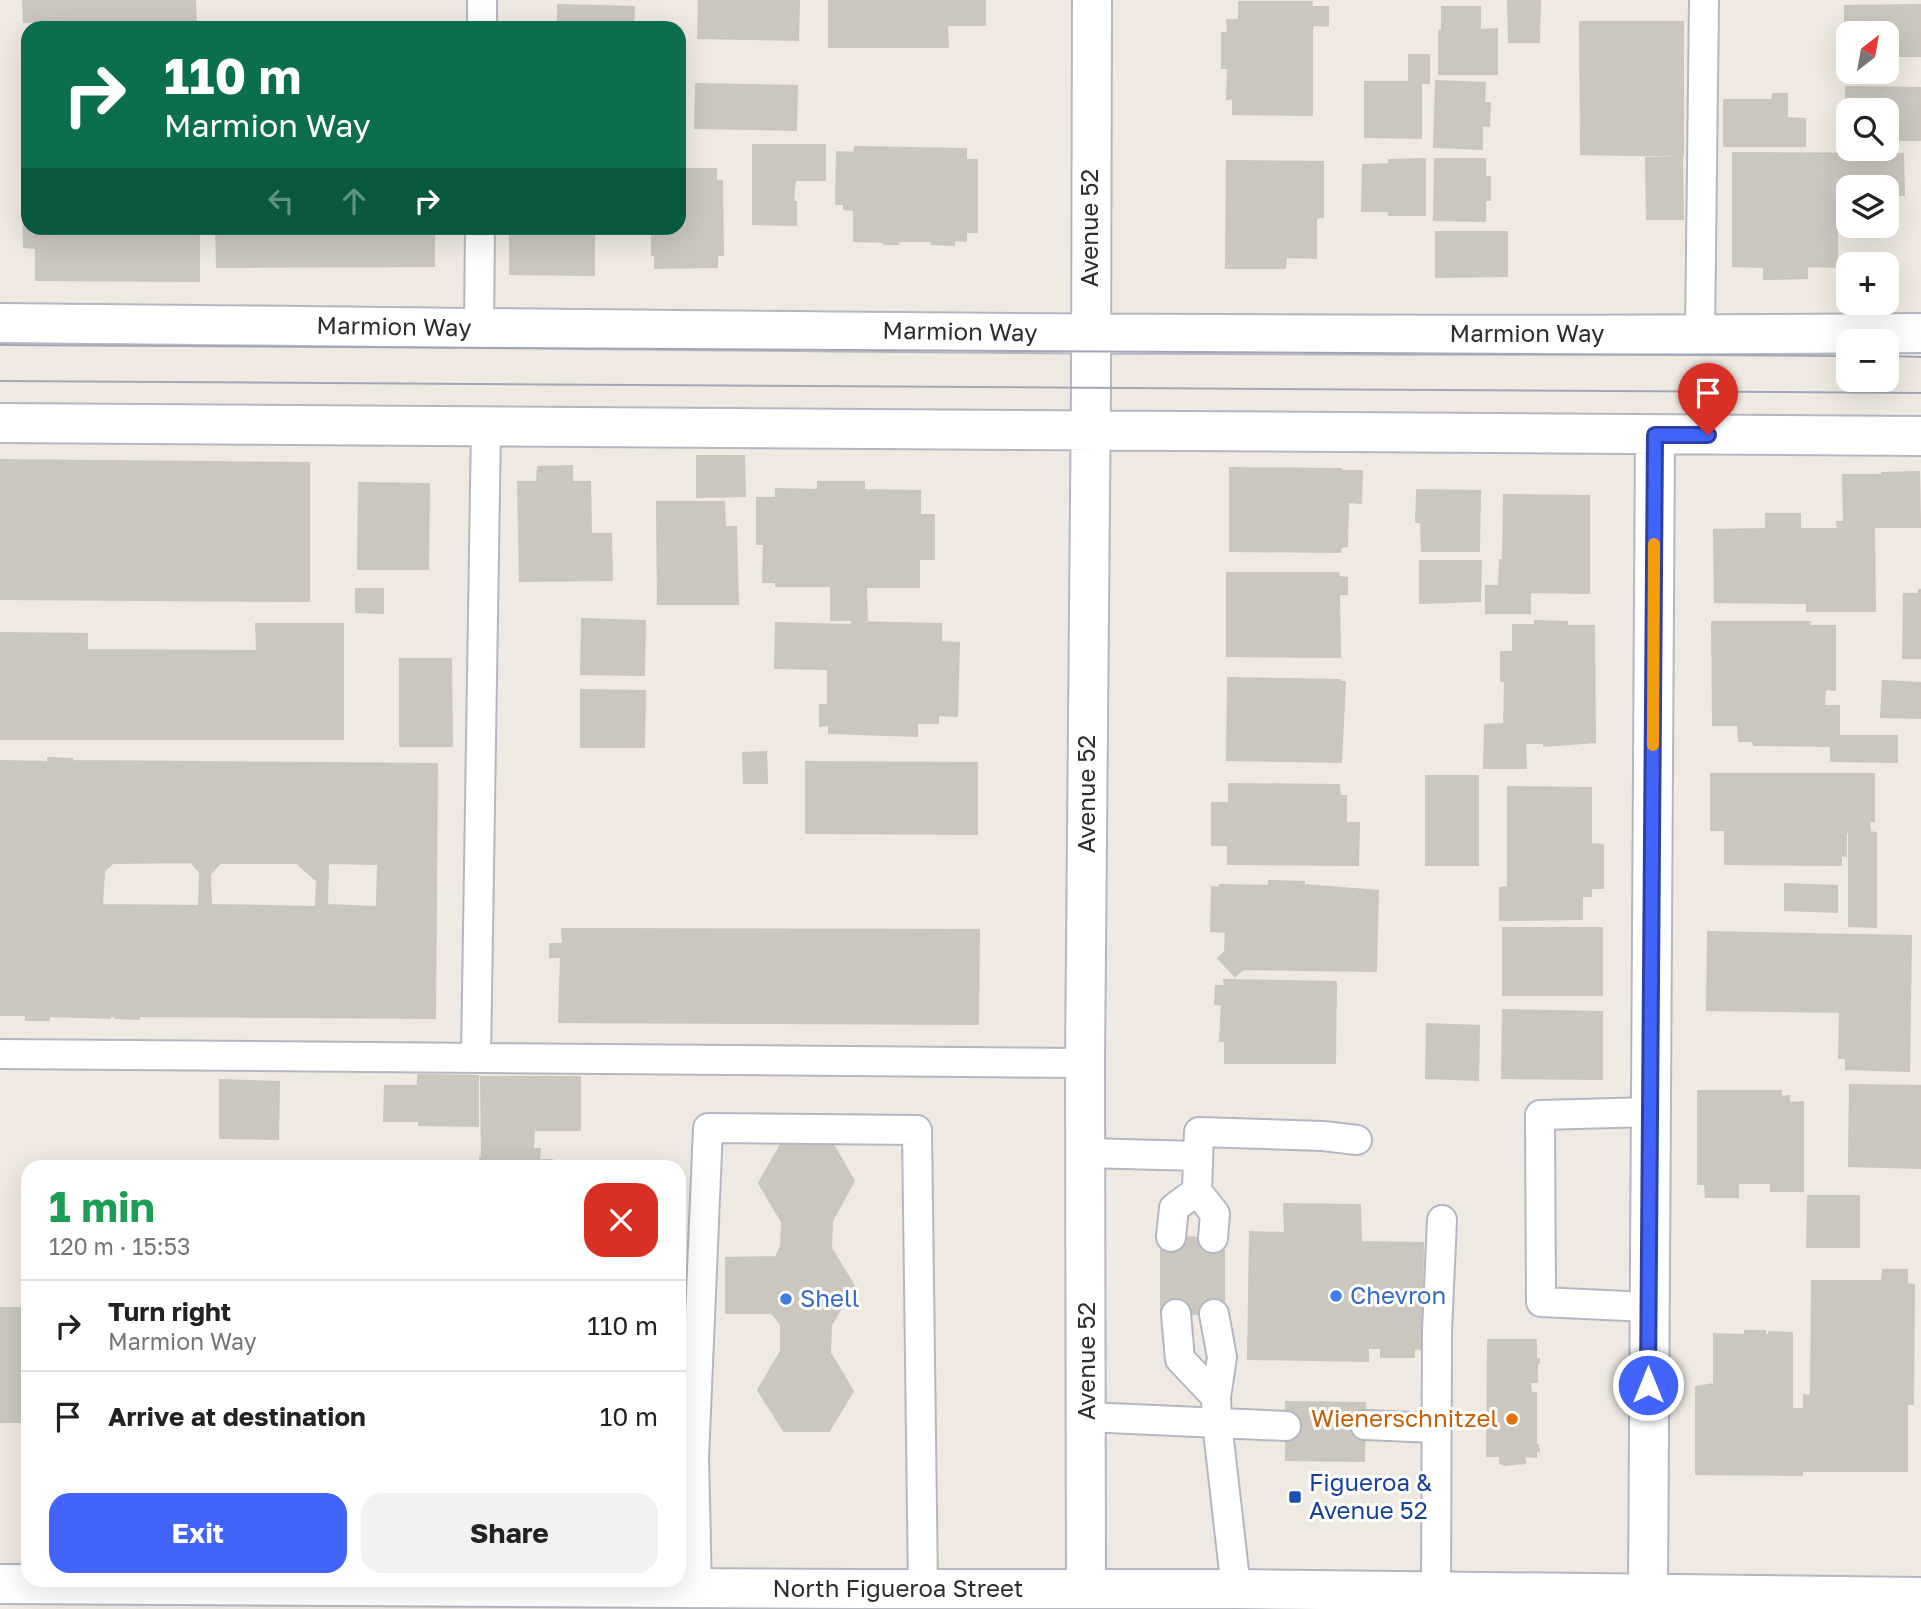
<!DOCTYPE html>
<meta charset="utf-8">
<style>
:root{--surface:#fff;--page:#f2f2f2;--text:#222;--muted:#767676;--line:#e0e0e0;--accent:#4264fb}
body{margin:0;font-family:"Golos Text",sans-serif;background:var(--page);color:var(--text);height:100vh;display:flex;flex-direction:column;font-size:26px;white-space:nowrap}
*{box-sizing:border-box;margin:0}
p{font-size:23px;color:var(--muted)}
.icon{flex:none;width:38px;height:38px;fill:none;stroke:currentColor;stroke-width:2;stroke-linecap:round;stroke-linejoin:round}
.map{position:relative;flex:1;overflow:hidden}
.details{position:absolute;left:21px;top:1160px;width:665px;height:427px;display:flex;flex-direction:column;background:var(--surface);border-radius:21px;box-shadow:0 7px 28px #0002}
.details>*{flex:none}
.top-card{position:absolute;left:21px;top:21px;width:665px;height:214px;border-radius:21px;box-shadow:0 7px 28px #0002;background:#0b6e4f;color:#fff;overflow:hidden}
.needle{width:46px;rotate:31deg}
.buttons{position:absolute;left:1836px;top:21px;display:grid;gap:14px}
.buttons a{display:grid;place-items:center;width:63px;height:63px;border-radius:14px;background:var(--surface);box-shadow:0 7px 28px #0002;font-size:35px}
.pin{position:absolute;display:grid;place-items:center;width:60px;height:60px;color:#fff;margin:-72px -30px;border-radius:50% 50% 50% 0;rotate:-45deg;box-shadow:0 0 7px #0007}
.pin .icon{rotate:45deg}
.me{position:absolute;width:77px;margin:-38px;rotate:0deg;stroke-linejoin:round;filter:drop-shadow(0 0 5px #0008)}
.turn{display:flex;align-items:center;gap:24px;height:147px;padding:0 28px;font-size:32px}
.turn .icon{width:91px;height:91px;stroke-width:2.5}
.turn b{display:block;font-size:49px;line-height:60px}
.lanes{display:flex;align-items:center;height:66px;padding:0 28px;background:#0003;justify-content:center;gap:35px;direction:ltr}
.lanes .off{opacity:.35}
.round{display:grid;place-items:center;flex:none;width:74px;height:74px;border-radius:21px;background:var(--page)}
.summary{display:flex;align-items:center;justify-content:space-between;height:119px;padding:0 28px}
h1{font-size:42px;font-weight:700;line-height:52px;color:#1e9e55}
.cta{display:flex;gap:14px;margin-top:auto;padding:14px 28px}
.cta a{flex:1;height:80px;border-radius:21px;background:var(--accent);color:#fff;font-size:28px;font-weight:700;line-height:80px;text-align:center}
.cta a+a{background:var(--page);color:var(--text)}
ul{padding:0;list-style:none}
li{display:flex;align-items:center;gap:21px;height:91px;padding:0 28px;border-top:2px solid var(--line)}
li div{flex:1}
li b{display:block;font-size:26px}
li em{font-style:normal}
.map>svg:first-child{display:block}
.building{fill:#cbc7bf;stroke:#cbc5ba;stroke-width:2;fill-rule:evenodd}
.lines{fill:none;stroke-linecap:round;stroke-linejoin:round}
.service-casing{stroke:#b4b7c1;stroke-width:32}
.minor-casing{stroke:#b4b7c1;stroke-width:42}
.secondary-casing{stroke:#b4b7c1;stroke-width:42}
.service{stroke:#fff;stroke-width:28}
.minor{stroke:#fff;stroke-width:38}
.secondary{stroke:#fff;stroke-width:38}
.tram{stroke:#a3a6b8;stroke-width:2}
.route-casing{stroke:#2b41a3;stroke-width:18}
.route{stroke:#4264fb;stroke-width:12}
.slow{stroke:#f59e0b;stroke-width:12}
.shop-dot{fill:#3f7fe0;stroke:#fff;stroke-width:2.5}
.food-dot{fill:#e8710a;stroke:#fff;stroke-width:2.5}
.transit-dot{fill:#1a4fb4;stroke:#fff;stroke-width:2.5}
.labels{text-anchor:middle;stroke-width:6;stroke-linejoin:round;paint-order:stroke}
.street-label{font-size:24px;fill:#2e2e2e;stroke:#fff}
.shop-label{font-size:24px;fill:#366cbe;stroke:#fff;text-anchor:start}
.food-label{font-size:24px;fill:#c56008;stroke:#fff;text-anchor:end}
.transit-label{font-size:24px;fill:#164399;stroke:#fff;text-anchor:start}
</style>
<div class="map">
<svg width="1921" height="1609" viewBox="0 0 1921 1609">
<rect width="100%" height="100%" fill="#efe9e1"/>
<!-- building -->
<path class="building" d="M 23,0 L 195,0 L 196,28 L 43,28 L 43,21 L 24,22 Z
M 699,0 L 799,0 L 798,40 L 698,38 Z
M 829,0 L 985,0 L 985,25 L 947,25 L 948,47 L 829,47 Z
M 1508,0 L 1540,0 L 1539,42 L 1509,42 Z
M 1239,2 L 1312,2 L 1311,7 L 1328,7 L 1328,26 L 1312,25 L 1312,115 L 1233,114 L 1233,98 L 1227,99 L 1228,68 L 1222,68 L 1222,33 L 1228,33 L 1227,20 L 1239,20 Z
M 558,5 L 634,7 L 633,28 L 558,28 Z
M 1921,5 L 1921,56 L 1886,56 L 1886,33 L 1848,33 L 1848,56 L 1845,56 L 1845,6 Z
M 1442,7 L 1480,7 L 1480,30 L 1497,29 L 1497,74 L 1439,74 L 1439,31 L 1442,30 Z
M 1580,22 L 1683,22 L 1683,156 L 1581,154 Z
M 1409,55 L 1429,55 L 1429,83 L 1421,83 L 1421,138 L 1365,137 L 1365,82 L 1409,82 Z
M 1436,81 L 1485,83 L 1484,103 L 1490,103 L 1489,126 L 1482,125 L 1482,149 L 1434,147 Z
M 696,84 L 797,86 L 796,130 L 695,128 Z
M 25,85 L 28,85 L 28,148 L 25,148 Z
M 1846,87 L 1921,88 L 1921,140 L 1886,140 L 1886,110 L 1848,110 L 1846,139 Z
M 1773,94 L 1787,94 L 1787,118 L 1805,119 L 1805,146 L 1724,146 L 1724,100 L 1772,100 Z
M 753,145 L 825,145 L 825,180 L 795,180 L 793,202 L 796,202 L 796,225 L 753,224 Z
M 855,147 L 966,149 L 966,160 L 977,160 L 977,232 L 966,232 L 966,241 L 954,240 L 954,245 L 931,244 L 932,241 L 898,241 L 898,244 L 884,244 L 884,242 L 854,241 L 854,210 L 844,209 L 844,204 L 836,204 L 837,152 L 854,153 Z
M 1733,153 L 1903,154 L 1904,195 L 1886,195 L 1886,187 L 1848,187 L 1848,195 L 1837,195 L 1837,267 L 1807,266 L 1807,278 L 1764,279 L 1764,267 L 1733,266 Z
M 1646,158 L 1682,158 L 1683,219 L 1647,219 Z
M 1425,159 L 1425,215 L 1389,215 L 1389,211 L 1362,211 L 1363,165 L 1389,164 L 1389,160 Z
M 1435,159 L 1485,159 L 1485,177 L 1490,177 L 1490,200 L 1485,200 L 1485,221 L 1434,220 Z
M 1227,161 L 1323,162 L 1323,217 L 1316,218 L 1316,258 L 1286,257 L 1285,268 L 1226,268 Z
M 679,169 L 716,169 L 716,181 L 722,181 L 723,255 L 717,255 L 717,267 L 655,268 L 655,254 L 652,255 L 652,228 L 679,228 Z
M 23,195 L 28,195 L 28,228 L 199,228 L 199,281 L 36,280 L 36,248 L 24,247 Z
M 216,228 L 434,228 L 434,266 L 217,267 Z
M 510,228 L 594,228 L 594,275 L 510,274 Z
M 1436,232 L 1507,232 L 1507,276 L 1436,277 Z
M 697,456 L 744,456 L 745,496 L 697,497 Z
M 0,460 L 309,463 L 309,601 L 0,599 Z
M 572,466 L 572,482 L 590,482 L 591,534 L 611,534 L 612,580 L 520,581 L 518,482 L 537,482 L 538,467 Z
M 1230,468 L 1341,469 L 1341,471 L 1362,471 L 1361,503 L 1348,502 L 1347,546 L 1341,547 L 1340,552 L 1230,551 Z
M 1919,472 L 1920,527 L 1880,527 L 1879,475 L 1882,475 L 1882,473 Z
M 1843,475 L 1879,475 L 1880,527 L 1874,527 L 1875,611 L 1807,611 L 1807,603 L 1715,602 L 1714,530 L 1766,529 L 1766,514 L 1800,514 L 1800,529 L 1838,529 L 1837,522 L 1844,522 Z
M 818,482 L 864,482 L 864,490 L 920,491 L 920,515 L 934,515 L 934,559 L 919,559 L 919,587 L 866,587 L 867,620 L 831,620 L 831,586 L 776,586 L 776,582 L 763,582 L 764,544 L 757,544 L 757,498 L 776,498 L 776,489 L 818,490 Z
M 359,483 L 429,484 L 428,569 L 358,569 Z
M 1417,490 L 1480,491 L 1479,551 L 1422,551 L 1421,522 L 1416,522 Z
M 1504,495 L 1589,496 L 1589,593 L 1530,592 L 1530,613 L 1486,613 L 1486,586 L 1499,586 L 1500,560 L 1503,560 Z
M 657,502 L 724,502 L 725,527 L 736,527 L 738,604 L 658,604 Z
M 1420,561 L 1481,561 L 1480,601 L 1420,603 Z
M 1227,573 L 1338,573 L 1339,577 L 1347,578 L 1347,594 L 1339,594 L 1340,657 L 1227,656 Z
M 356,589 L 383,589 L 383,613 L 356,612 Z
M 1919,590 L 1921,590 L 1921,658 L 1903,658 L 1904,594 L 1919,594 Z
M 582,619 L 645,621 L 644,675 L 581,674 Z
M 1535,621 L 1567,622 L 1567,626 L 1594,626 L 1595,742 L 1544,746 L 1544,743 L 1525,743 L 1526,768 L 1484,768 L 1485,725 L 1504,724 L 1505,681 L 1501,681 L 1501,652 L 1513,652 L 1513,625 L 1535,625 Z
M 852,622 L 941,624 L 941,642 L 959,643 L 957,716 L 938,715 L 938,723 L 917,723 L 917,736 L 829,733 L 829,725 L 820,726 L 820,705 L 828,705 L 828,669 L 775,668 L 776,623 L 851,625 Z
M 1712,622 L 1810,622 L 1809,626 L 1835,626 L 1835,690 L 1825,689 L 1824,706 L 1839,706 L 1839,736 L 1897,736 L 1897,762 L 1831,761 L 1831,746 L 1754,745 L 1753,741 L 1739,741 L 1738,725 L 1713,725 Z
M 256,624 L 343,624 L 343,739 L 0,739 L 0,633 L 87,634 L 87,650 L 257,651 Z
M 400,659 L 451,659 L 452,746 L 400,746 Z
M 1228,678 L 1340,680 L 1340,682 L 1345,682 L 1341,762 L 1227,760 Z
M 1883,681 L 1921,683 L 1921,718 L 1881,717 Z
M 581,690 L 645,691 L 644,747 L 581,747 Z
M 766,752 L 767,783 L 744,783 L 743,753 Z
M 48,758 L 72,759 L 73,761 L 437,764 L 435,1018 L 139,1016 L 139,1019 L 115,1018 L 115,1016 L 110,1016 L 110,1018 L 49,1016 L 49,1020 L 26,1020 L 26,1015 L 0,1015 L 0,761 L 48,762 ZM 191,862 L 200,872 L 199,906 L 102,905 L 104,871 L 113,863 ZM 220,863 L 297,863 L 317,881 L 316,907 L 211,905 L 210,874 ZM 328,863 L 378,864 L 377,907 L 327,905 Z
M 806,762 L 977,763 L 977,834 L 806,833 Z
M 1711,774 L 1874,774 L 1874,821 L 1869,821 L 1870,832 L 1876,833 L 1876,927 L 1849,926 L 1849,832 L 1846,832 L 1846,856 L 1841,855 L 1841,865 L 1725,864 L 1725,830 L 1711,830 Z
M 1426,776 L 1478,776 L 1478,865 L 1426,865 Z
M 1229,784 L 1339,785 L 1340,796 L 1346,796 L 1346,823 L 1359,823 L 1358,865 L 1228,864 L 1228,845 L 1212,845 L 1212,803 L 1229,803 Z
M 1508,787 L 1591,788 L 1591,844 L 1603,845 L 1603,888 L 1591,888 L 1591,896 L 1582,896 L 1582,919 L 1500,920 L 1500,888 L 1508,887 Z
M 1269,881 L 1304,882 L 1304,885 L 1378,891 L 1376,971 L 1243,969 L 1235,976 L 1218,958 L 1225,952 L 1226,932 L 1211,931 L 1212,887 L 1220,888 L 1220,885 L 1269,886 Z
M 1785,884 L 1837,886 L 1837,912 L 1785,910 Z
M 1503,928 L 1602,928 L 1602,995 L 1503,995 Z
M 562,929 L 979,930 L 978,1024 L 559,1022 L 561,957 L 550,957 L 550,944 L 563,944 Z
M 1708,932 L 1911,936 L 1909,1071 L 1846,1069 L 1846,1058 L 1839,1058 L 1840,1012 L 1707,1010 Z
M 1224,980 L 1336,982 L 1335,1063 L 1225,1063 L 1225,1041 L 1220,1041 L 1222,1005 L 1215,1004 L 1216,986 L 1225,986 Z
M 1503,1010 L 1602,1012 L 1602,1079 L 1502,1078 Z
M 1427,1024 L 1479,1026 L 1478,1080 L 1426,1078 Z
M 418,1075 L 478,1076 L 478,1126 L 419,1125 L 419,1121 L 384,1121 L 385,1086 L 418,1086 Z
M 481,1077 L 580,1077 L 580,1130 L 534,1130 L 533,1149 L 540,1149 L 539,1160 L 552,1160 L 552,1167 L 480,1167 L 480,1158 L 482,1159 Z
M 220,1080 L 279,1082 L 278,1139 L 220,1138 Z
M 1850,1085 L 1921,1086 L 1921,1168 L 1849,1166 Z
M 1698,1091 L 1781,1091 L 1781,1097 L 1789,1096 L 1789,1103 L 1803,1102 L 1803,1191 L 1771,1191 L 1771,1183 L 1738,1183 L 1738,1197 L 1706,1197 L 1705,1184 L 1698,1184 Z
M 783,1141 L 831,1141 L 854,1181 L 832,1221 L 831,1248 L 854,1286 L 831,1325 L 830,1353 L 853,1391 L 829,1431 L 784,1431 L 758,1390 L 781,1351 L 781,1325 L 772,1313 L 726,1313 L 726,1258 L 776,1257 L 781,1246 L 782,1222 L 759,1183 Z
M 1808,1196 L 1859,1196 L 1859,1247 L 1807,1247 Z
M 1284,1204 L 1360,1205 L 1361,1242 L 1423,1243 L 1421,1349 L 1414,1348 L 1414,1357 L 1381,1357 L 1381,1348 L 1368,1348 L 1368,1361 L 1248,1359 L 1250,1232 L 1285,1233 Z
M 1161,1237 L 1224,1238 L 1224,1314 L 1161,1314 Z
M 1883,1270 L 1907,1270 L 1907,1284 L 1914,1285 L 1913,1404 L 1907,1404 L 1907,1471 L 1802,1471 L 1802,1409 L 1804,1408 L 1804,1395 L 1811,1396 L 1812,1281 L 1882,1281 Z
M 0,1308 L 28,1308 L 28,1422 L 0,1422 Z
M 1745,1331 L 1765,1331 L 1766,1335 L 1769,1335 L 1769,1332 L 1792,1333 L 1792,1409 L 1802,1409 L 1802,1475 L 1696,1474 L 1696,1387 L 1714,1384 L 1714,1334 L 1745,1335 Z
M 1488,1340 L 1536,1340 L 1536,1359 L 1539,1359 L 1539,1363 L 1537,1363 L 1537,1382 L 1530,1382 L 1531,1393 L 1536,1393 L 1536,1445 L 1538,1445 L 1539,1451 L 1536,1450 L 1536,1457 L 1524,1456 L 1525,1463 L 1505,1465 L 1500,1463 L 1500,1456 L 1487,1456 Z
M 1286,1402 L 1365,1403 L 1364,1461 L 1286,1460 Z"/>
<g class="lines">
<!-- service casing -->
<g class="service-casing">
<path id="service" d="M 482,28 L 482,0
M 479,327 L 480,228
M 1700,335 L 1704,0
M 0,1054 L 1085,1063
M 476,1058 L 486,426
M 1086,1153 L 1198,1156
M 1171,1237 L 1174,1208 L 1197,1191
M 1213,1238 L 1215,1214 L 1197,1191 L 1199,1132 L 1323,1136 L 1357,1140
M 1648,1307 L 1541,1302 L 1540,1115 L 1651,1112
M 1176,1314 L 1180,1359 L 1216,1397
M 1214,1314 L 1222,1357 L 1216,1397 L 1217,1422 L 1236,1589
M 1087,1417 L 1286,1426
M 1365,1425 L 1436,1428
M 697,1589 L 694,1458 L 708,1128 L 917,1130 L 923,1588
M 1436,1591 L 1437,1331 L 1442,1220"/>
</g>
<!-- minor casing -->
<g class="minor-casing">
<path id="minor" d="M 0,323 C 640,329 1281,339 1921,333
M 0,423 L 1921,436
M 1086,1589 L 1085,1063 L 1091,387 L 1092,0
M 1648,1595 L 1655,435"/>
</g>
<!-- secondary casing -->
<g class="secondary-casing">
<path id="secondary" d="M 0,1584 L 862,1589 L 1236,1589 L 1921,1597"/>
</g>
<!-- service -->
<use href="#service" class="service"/>
<!-- minor -->
<use href="#minor" class="minor"/>
<!-- secondary -->
<use href="#secondary" class="secondary"/>
<!-- tram -->
<path class="tram" d="M 0,345 L 1848,356
M 1886,356 L 1921,357
M 0,381 L 1921,393"/>
</g>
<g class="lines">
<!-- route casing -->
<g class="route-casing">
<path id="route" d="M 1648,1385 L 1655,435 L 1708,435"/>
</g>
<!-- route -->
<use href="#route" class="route"/>
<!-- slow -->
<path class="slow" d="M 1653,745 L 1654,544"/>
</g>
<!-- markers -->
<g class="shop-dot">
<circle cx="1336" cy="1296" r="7"/>
<circle cx="786" cy="1299" r="7"/>
</g>
<circle class="food-dot" cx="1512" cy="1419" r="7"/>
<rect class="transit-dot" x="1288" y="1490" width="14" height="14" rx="3.5"/>
<g class="labels">
<!-- street labels -->
<g class="street-label">
<text transform="translate(1090 228) rotate(-90)" y="8">Avenue 52</text>
<text transform="translate(394 327) rotate(1)" y="8">Marmion Way</text>
<text transform="translate(960 332) rotate(1)" y="8">Marmion Way</text>
<text x="1527" y="342">Marmion Way</text>
<text transform="translate(1087 794) rotate(-90)" y="8">Avenue 52</text>
<text transform="translate(1087 1361) rotate(-90)" y="8">Avenue 52</text>
<text x="898" y="1597">North Figueroa Street</text>
</g>
<!-- shop labels -->
<g class="shop-label">
<text x="1350" y="1304">Chevron</text>
<text x="800" y="1307">Shell</text>
</g>
<!-- food labels -->
<g class="food-label">
<text x="1498" y="1427">Wienerschnitzel</text>
</g>
<!-- transit labels -->
<g class="transit-label">
<text x="1309" y="1491">Figueroa &amp;<tspan x="1309" dy="28">Avenue 52</tspan></text>
</g>
</g>
</svg>
<div class="buttons">
<a><svg class="needle" viewBox="-14 -14 28 28"><path d="M0-13l5 13h-10z" fill="#e53935"/><path d="M0 13l5-13h-10z" fill="#767676"/></svg></a>
<a><svg class="icon" aria-label="search" viewBox="0 0 24 24"><circle cx="10" cy="10" r="6"/><path d="M15 15l6 6"/></svg></a>
<a><svg class="icon" aria-label="layers" viewBox="0 0 24 24"><path d="M12 4l9 5-9 5-9-5zM3 14l9 5 9-5"/></svg></a>
<a>+</a>
<a>−</a>
</div>
<div class="pin" style="left:1708px;top:435px;background:#d93025"><svg class="icon" aria-label="arrive" viewBox="0 0 24 24"><path d="M6 21V4h12l-3 4 3 4H6"/></svg></div>
<svg class="me" style="left:1648px;top:1385px" viewBox="-20 -20 40 40"><circle r="17" fill="#4264fb" stroke="#fff" stroke-width="3"/><path d="M0-11L8 9 0 5-8 9z" fill="#fff"/></svg>
<div class="top-card">
<div class="turn"><svg class="icon" aria-label="right" viewBox="0 0 24 24"><path d="M7 20v-9h11M14 6l5 5-5 5"/></svg><div><b>110 m</b>Marmion Way</div></div>
<div class="lanes"><svg class="icon off" aria-label="left" viewBox="0 0 24 24"><path d="M17 20v-9H6M10 6l-5 5 5 5"/></svg><svg class="icon off" aria-label="ahead" viewBox="0 0 24 24"><path d="M12 20V5M6 11l6-6 6 6"/></svg><svg class="icon" aria-label="right" viewBox="0 0 24 24"><path d="M7 20v-9h11M14 6l5 5-5 5"/></svg></div>
</div>
<section class="details">
<div class="summary"><div><h1>1 min</h1><p>120 m · 15:53</p></div><a class="round" style="background:#d93025;color:#fff"><svg class="icon" aria-label="close" viewBox="0 0 24 24"><path d="M6 6l12 12M18 6L6 18"/></svg></a></div>
<ul>
<li><svg class="icon" aria-label="right" viewBox="0 0 24 24"><path d="M7 20v-9h11M14 6l5 5-5 5"/></svg><div><b>Turn right</b><p>Marmion Way</p></div><em>110 m</em></li>
<li><svg class="icon" aria-label="arrive" viewBox="0 0 24 24"><path d="M6 21V4h12l-3 4 3 4H6"/></svg><div><b>Arrive at destination</b></div><em>10 m</em></li>
</ul>
<div class="cta"><a>Exit</a><a>Share</a></div>
</section>
</div>
